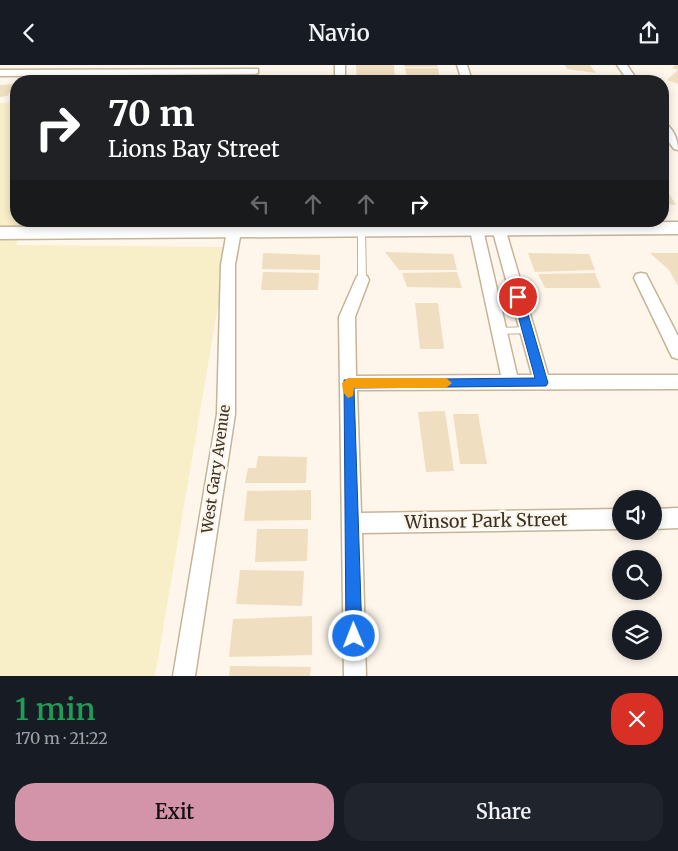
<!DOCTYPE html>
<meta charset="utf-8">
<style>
:root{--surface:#171b24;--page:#20242c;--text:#f1f3f6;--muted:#9ea1a6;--accent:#d393a8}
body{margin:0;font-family:Merriweather,serif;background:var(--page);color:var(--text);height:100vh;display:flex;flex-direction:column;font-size:19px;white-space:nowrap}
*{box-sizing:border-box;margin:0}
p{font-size:16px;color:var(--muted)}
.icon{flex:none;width:28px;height:28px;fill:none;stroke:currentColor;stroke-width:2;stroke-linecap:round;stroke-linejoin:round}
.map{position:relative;height:611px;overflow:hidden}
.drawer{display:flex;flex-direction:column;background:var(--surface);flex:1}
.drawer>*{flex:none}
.hud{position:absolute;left:10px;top:10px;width:659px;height:152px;border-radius:20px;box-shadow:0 2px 8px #0003;background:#202124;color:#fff;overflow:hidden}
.tools{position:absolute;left:612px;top:425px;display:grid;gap:10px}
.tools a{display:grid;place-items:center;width:50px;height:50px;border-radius:50%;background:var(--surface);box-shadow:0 2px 8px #0003;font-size:25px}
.pin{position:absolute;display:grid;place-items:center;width:42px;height:42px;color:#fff;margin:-21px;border:2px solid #fff;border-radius:50%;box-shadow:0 1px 5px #0007}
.me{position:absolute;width:55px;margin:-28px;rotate:359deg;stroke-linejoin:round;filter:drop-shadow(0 0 4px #0008)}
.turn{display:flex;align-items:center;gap:18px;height:105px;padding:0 15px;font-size:22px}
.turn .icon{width:65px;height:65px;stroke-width:2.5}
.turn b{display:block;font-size:35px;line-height:42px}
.lanes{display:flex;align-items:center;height:48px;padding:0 15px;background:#0003;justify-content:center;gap:25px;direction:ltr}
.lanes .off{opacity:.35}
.round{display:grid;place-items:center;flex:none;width:52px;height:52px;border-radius:20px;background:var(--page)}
.head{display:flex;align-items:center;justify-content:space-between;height:85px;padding:0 15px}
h1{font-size:30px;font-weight:600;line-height:38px;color:#1e9e55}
.primary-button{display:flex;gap:10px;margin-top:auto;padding:10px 15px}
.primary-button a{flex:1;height:58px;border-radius:20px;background:var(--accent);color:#111;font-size:20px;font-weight:600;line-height:58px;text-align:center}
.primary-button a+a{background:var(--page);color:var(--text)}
header{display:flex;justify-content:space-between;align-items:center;height:65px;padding:0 15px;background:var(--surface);font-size:22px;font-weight:600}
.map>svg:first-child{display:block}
.sand{fill:#f8eec8}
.building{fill:#f0dec1}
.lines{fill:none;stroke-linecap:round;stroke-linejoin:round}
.service-casing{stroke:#c6b498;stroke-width:2}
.minor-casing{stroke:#c6b498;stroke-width:3}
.tertiary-casing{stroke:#c6b498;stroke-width:3}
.service{fill:#fff;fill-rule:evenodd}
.minor{fill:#fff;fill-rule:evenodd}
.tertiary{fill:#fff;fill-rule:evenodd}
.route{fill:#1a73e8;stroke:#114b97}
.slow{fill:#f59e0b}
.labels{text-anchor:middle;stroke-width:5;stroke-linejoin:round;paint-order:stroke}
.street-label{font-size:15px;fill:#393226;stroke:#fef6eb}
.near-street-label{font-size:18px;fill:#393226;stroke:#fef6eb}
</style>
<header><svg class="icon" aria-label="back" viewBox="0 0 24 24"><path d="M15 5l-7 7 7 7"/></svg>Navio<svg class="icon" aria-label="share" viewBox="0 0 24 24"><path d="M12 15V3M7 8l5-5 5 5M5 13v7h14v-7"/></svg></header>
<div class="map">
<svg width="678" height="611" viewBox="0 0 678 611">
<rect width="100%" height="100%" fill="#fef6eb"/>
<!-- sand -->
<path class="sand" d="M 0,38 L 16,38 L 16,156 L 25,156 L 16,180 L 228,182 L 155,611 L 0,611 Z"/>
<!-- building -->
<path class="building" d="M 356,0 L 394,0 L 395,16 L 357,16 Z
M 404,0 L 437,0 L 438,2 L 405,2 Z
M 565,0 L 590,0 L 596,8 L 567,4 Z
M 675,0 L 678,0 L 678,19 L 667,15 L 678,5 L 672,3 Z
M 405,3 L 438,3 L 440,16 L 408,16 Z
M 15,19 L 7,31 L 0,32 L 0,20 Z
M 662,117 L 676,140 L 662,139 Z
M 385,187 L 453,189 L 457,205 L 399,205 Z
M 263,188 L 320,190 L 320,205 L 262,204 Z
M 528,188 L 589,189 L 595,205 L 535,207 Z
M 650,188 L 678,188 L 678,221 L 669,205 Z
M 263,207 L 319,208 L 318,225 L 261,225 Z
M 457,207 L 462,223 L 407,222 L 402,208 Z
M 595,208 L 601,223 L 545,223 L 538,209 Z
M 415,238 L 438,238 L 444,284 L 420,284 Z
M 445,346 L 454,406 L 426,407 L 418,347 Z
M 453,349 L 478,349 L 487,399 L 460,399 Z
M 258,391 L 307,392 L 306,418 L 245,418 L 248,403 L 256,403 Z
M 311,425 L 311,455 L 244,456 L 247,426 Z
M 257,464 L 308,464 L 307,496 L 255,497 Z
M 240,505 L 304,506 L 302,541 L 236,539 Z
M 312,551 L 312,590 L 229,592 L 233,554 Z
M 230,601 L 311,602 L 310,611 L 229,611 Z"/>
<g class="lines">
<!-- service casing -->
<g class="service-casing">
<path id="service" d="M 358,163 L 361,163 L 365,165 L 366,215 L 362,218 L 358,215 Z
M 527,262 L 531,265 L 527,268 L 499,269 L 495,266 L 499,263 Z"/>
</g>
<!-- minor casing -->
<g class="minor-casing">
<path id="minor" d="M 335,0 L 345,0 L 345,16 L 335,16 Z
M 457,0 L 467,0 L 472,16 L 462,16 Z
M 617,0 L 627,0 L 638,16 L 628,16 Z
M 258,4 L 258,8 L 255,9 L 0,11 L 0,5 Z
M 662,57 C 673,61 678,75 678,85 L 674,84 L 662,68 Z
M 89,156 L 102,156 L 96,170 L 91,172 L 84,167 Z
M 468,156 L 481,156 L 517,310 L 532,310 L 490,156 L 503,156 L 548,310 L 678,310 L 678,324 L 357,325 L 361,448 L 621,444 L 621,464 L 362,468 L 366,611 L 344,611 L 339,252 L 357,211 L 367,211 L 369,215 L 355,252 L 356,311 L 501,310 Z
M 234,161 L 241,166 L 235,200 L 235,349 L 195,611 L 173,611 L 217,349 L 221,200 L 227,166 Z
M 641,208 L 646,209 L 678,271 L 678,294 L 672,292 L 634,213 L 636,209 Z
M 678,443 L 678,463 L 654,464 L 654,444 Z"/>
</g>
<!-- tertiary casing -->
<g class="tertiary-casing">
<path id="tertiary" d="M 678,157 L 678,169 L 0,174 L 0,162 Z"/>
</g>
<!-- service -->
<use href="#service" class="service"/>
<!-- minor -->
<use href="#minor" class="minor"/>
<!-- tertiary -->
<use href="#tertiary" class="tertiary"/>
</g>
<!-- route -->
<path class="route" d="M 518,228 L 523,232 L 548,318 L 546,321 L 354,323 L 362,571 L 359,577 L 354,579 L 348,577 L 346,571 L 344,315 L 535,313 L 513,232 Z"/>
<!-- slow -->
<path class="slow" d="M 348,313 L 446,313 L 452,318 L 446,323 L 354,323 L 353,331 L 348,333 L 343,327 L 342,318 Z"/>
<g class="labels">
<!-- street labels -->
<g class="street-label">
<text transform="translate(216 404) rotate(-82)" y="5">West Gary Avenue</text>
</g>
<!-- near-street labels -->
<g class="near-street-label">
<text transform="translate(486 456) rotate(-1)" y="6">Winsor Park Street</text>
</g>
</g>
</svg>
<div class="tools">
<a><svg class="icon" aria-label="sound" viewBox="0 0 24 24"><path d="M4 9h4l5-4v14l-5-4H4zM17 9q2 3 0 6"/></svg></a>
<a><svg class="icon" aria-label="search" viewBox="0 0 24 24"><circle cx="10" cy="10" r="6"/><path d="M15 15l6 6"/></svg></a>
<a><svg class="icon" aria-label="layers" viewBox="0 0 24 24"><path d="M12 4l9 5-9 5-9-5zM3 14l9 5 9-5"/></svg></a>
</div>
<div class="pin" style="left:518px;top:232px;background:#d93025"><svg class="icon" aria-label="arrive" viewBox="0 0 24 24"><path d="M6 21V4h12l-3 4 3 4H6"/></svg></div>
<svg class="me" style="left:354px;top:571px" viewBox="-20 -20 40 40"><circle r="17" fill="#1a73e8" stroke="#fff" stroke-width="3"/><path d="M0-11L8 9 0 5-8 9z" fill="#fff"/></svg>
<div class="hud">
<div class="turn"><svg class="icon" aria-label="right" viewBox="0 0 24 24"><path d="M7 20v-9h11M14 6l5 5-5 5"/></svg><div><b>70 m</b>Lions Bay Street</div></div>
<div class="lanes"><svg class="icon off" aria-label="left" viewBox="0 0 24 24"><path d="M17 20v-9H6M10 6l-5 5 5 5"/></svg><svg class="icon off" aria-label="ahead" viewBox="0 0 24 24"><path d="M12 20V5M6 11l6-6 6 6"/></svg><svg class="icon off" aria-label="ahead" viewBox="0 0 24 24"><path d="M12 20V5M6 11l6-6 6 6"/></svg><svg class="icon" aria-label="right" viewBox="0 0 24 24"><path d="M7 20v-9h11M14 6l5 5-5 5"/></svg></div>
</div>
</div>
<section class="drawer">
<div class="head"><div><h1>1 min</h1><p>170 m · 21:22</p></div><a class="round" style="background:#d93025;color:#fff"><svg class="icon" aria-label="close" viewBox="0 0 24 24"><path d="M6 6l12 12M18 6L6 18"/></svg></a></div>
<div class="primary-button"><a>Exit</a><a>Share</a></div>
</section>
